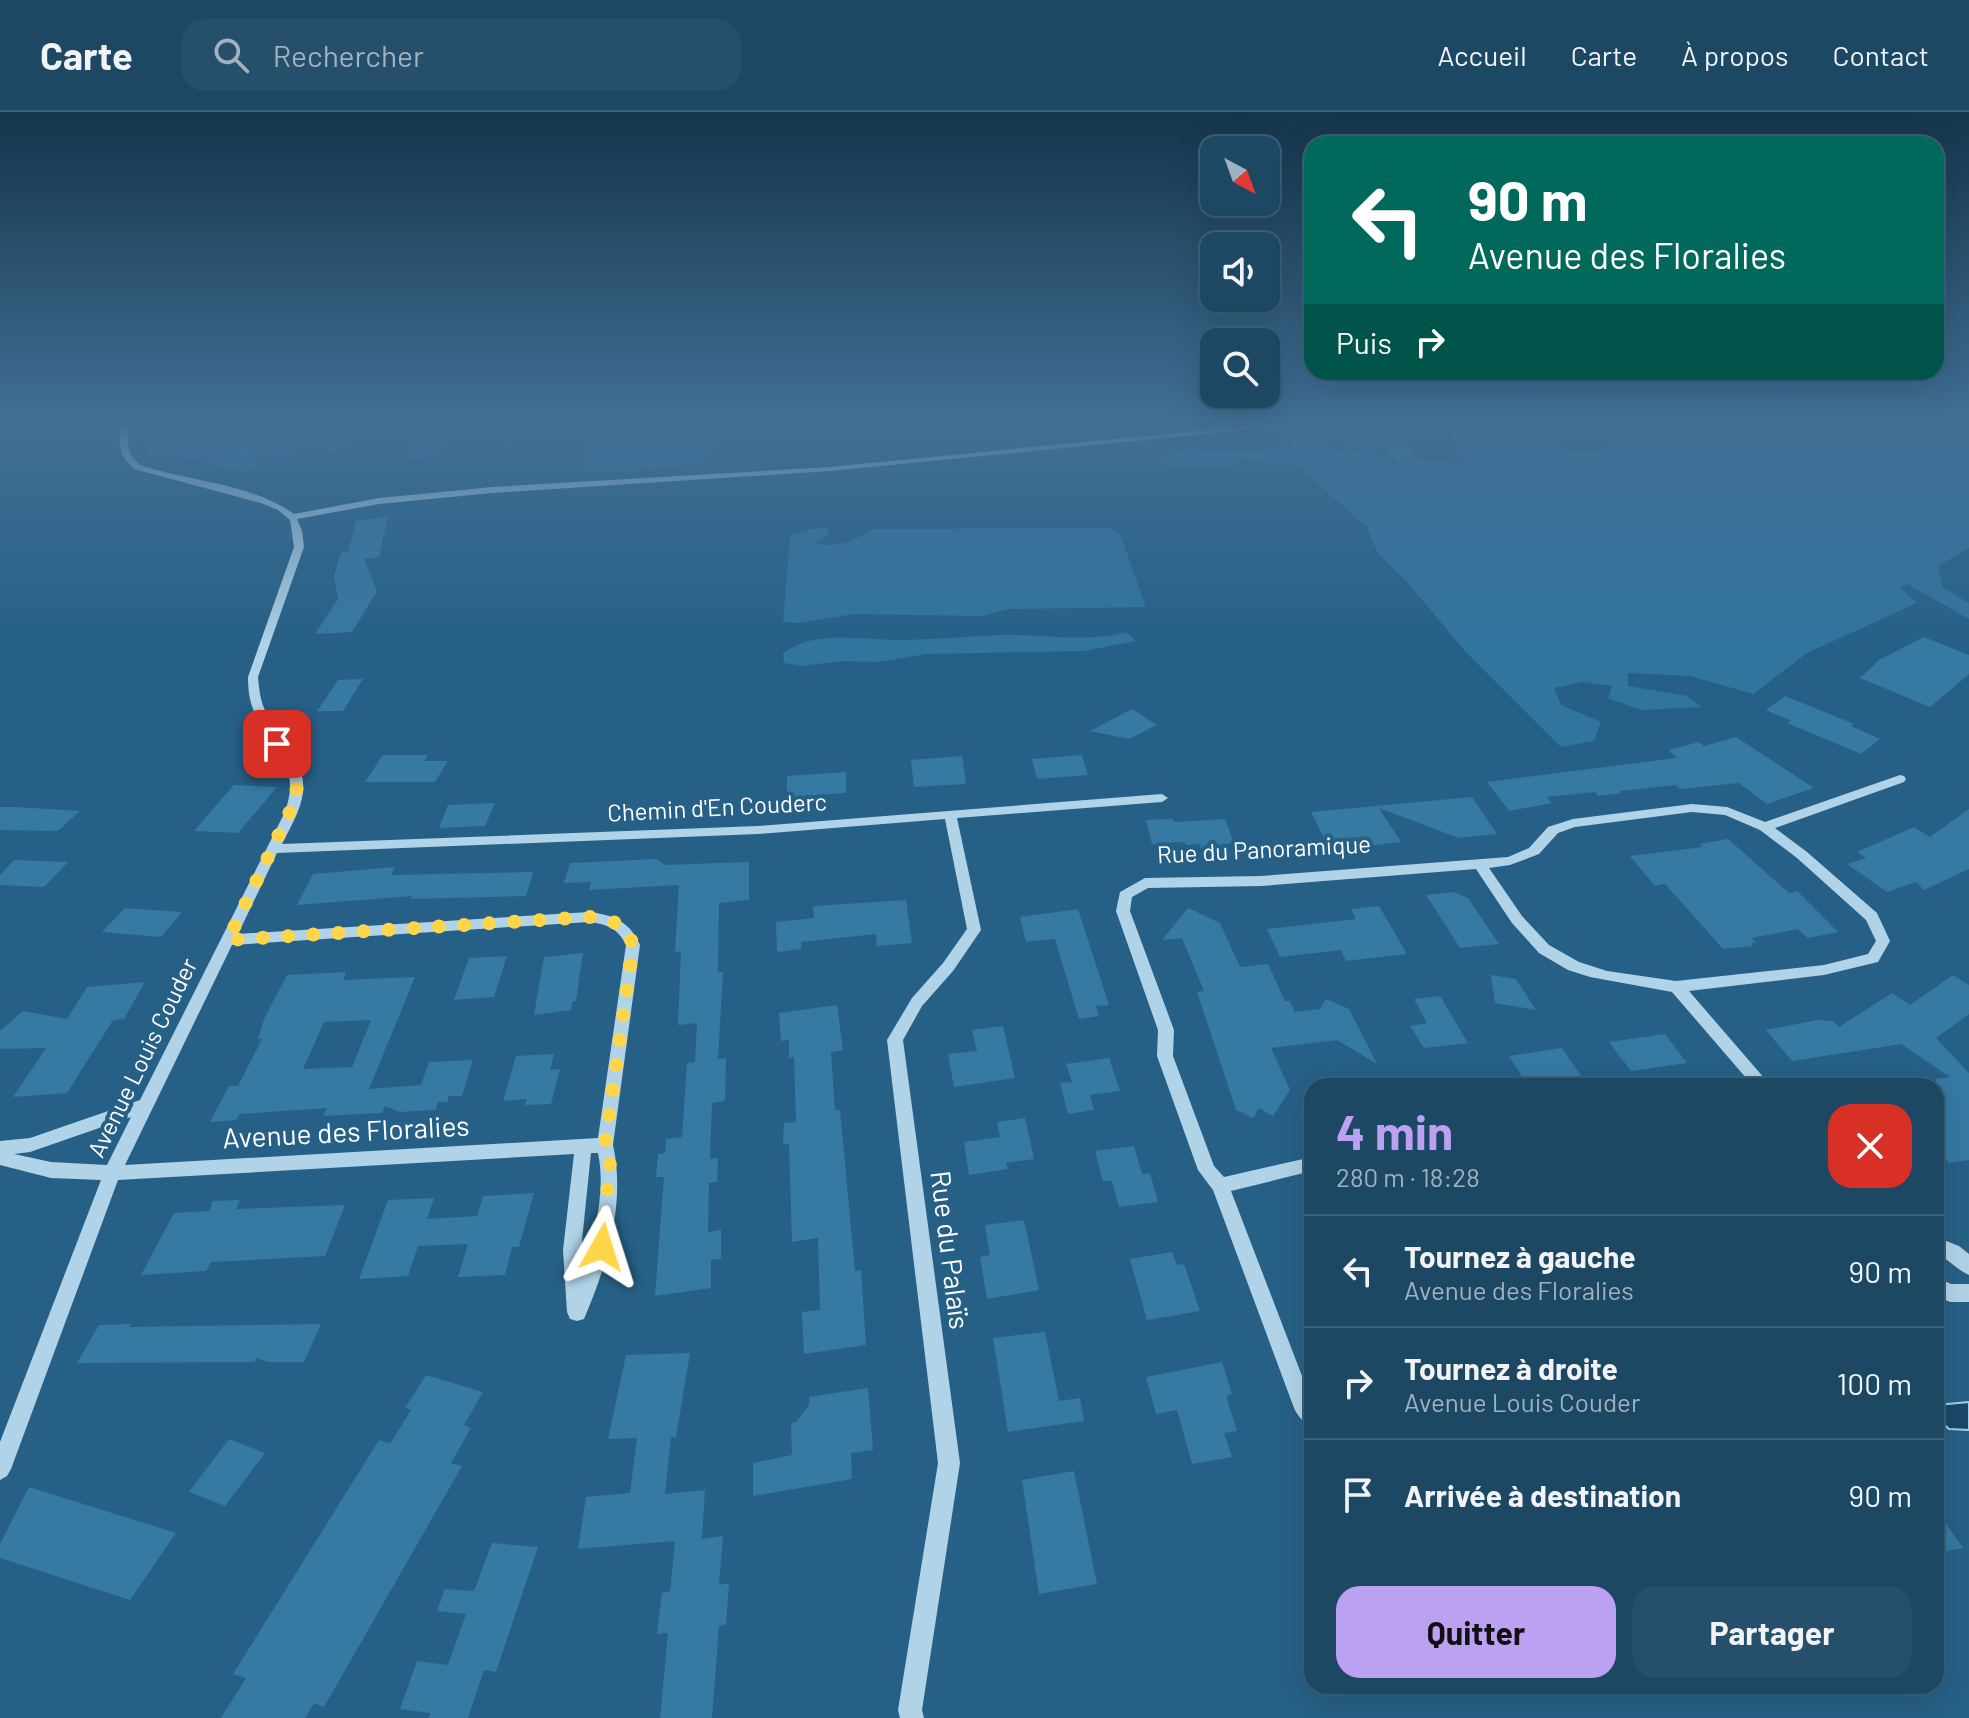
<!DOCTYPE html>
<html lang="fr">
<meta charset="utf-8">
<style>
:root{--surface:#1c4864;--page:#254f6a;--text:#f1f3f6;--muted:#a0b2bf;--line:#3a6078;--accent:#bca0f2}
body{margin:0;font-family:Barlow,sans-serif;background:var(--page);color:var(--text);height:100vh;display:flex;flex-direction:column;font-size:30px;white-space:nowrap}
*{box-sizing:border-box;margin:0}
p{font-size:26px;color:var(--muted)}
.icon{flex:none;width:44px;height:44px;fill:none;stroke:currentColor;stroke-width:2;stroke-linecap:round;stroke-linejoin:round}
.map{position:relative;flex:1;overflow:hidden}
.sheet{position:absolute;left:1304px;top:966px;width:640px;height:616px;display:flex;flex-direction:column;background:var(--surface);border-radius:24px;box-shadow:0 8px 32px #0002,0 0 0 2px var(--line)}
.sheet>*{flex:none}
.hud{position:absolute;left:1304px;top:24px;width:640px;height:244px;border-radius:24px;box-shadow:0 8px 32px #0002,0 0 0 2px var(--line);background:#00695c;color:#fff;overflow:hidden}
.needle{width:52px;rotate:139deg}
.buttons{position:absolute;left:1200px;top:24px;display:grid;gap:16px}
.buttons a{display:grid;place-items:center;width:80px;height:80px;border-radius:16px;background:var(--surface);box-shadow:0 8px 32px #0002,0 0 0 2px var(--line);font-size:40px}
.pin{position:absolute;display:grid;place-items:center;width:68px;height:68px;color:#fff;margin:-34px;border-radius:16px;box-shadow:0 4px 12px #0006}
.me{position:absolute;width:88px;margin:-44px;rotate:6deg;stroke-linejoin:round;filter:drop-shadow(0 0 6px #0008)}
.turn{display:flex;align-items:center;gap:28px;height:168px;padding:0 32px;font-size:36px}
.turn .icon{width:104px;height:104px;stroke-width:2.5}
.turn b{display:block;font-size:56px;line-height:68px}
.then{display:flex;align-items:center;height:76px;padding:0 32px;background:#0003;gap:16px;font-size:30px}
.round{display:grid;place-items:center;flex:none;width:84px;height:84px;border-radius:24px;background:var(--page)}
.head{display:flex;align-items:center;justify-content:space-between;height:136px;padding:0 32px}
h1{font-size:48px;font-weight:700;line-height:60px;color:var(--accent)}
.button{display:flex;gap:16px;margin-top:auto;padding:16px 32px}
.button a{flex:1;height:92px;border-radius:24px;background:var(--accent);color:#111;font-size:32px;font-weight:700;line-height:92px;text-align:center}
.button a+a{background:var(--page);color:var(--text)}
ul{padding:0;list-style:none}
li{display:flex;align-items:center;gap:24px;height:112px;padding:0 32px;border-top:2px solid var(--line)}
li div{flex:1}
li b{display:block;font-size:30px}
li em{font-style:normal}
header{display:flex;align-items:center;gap:48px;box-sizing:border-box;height:112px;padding:0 40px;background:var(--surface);border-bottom:2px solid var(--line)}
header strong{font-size:38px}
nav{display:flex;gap:44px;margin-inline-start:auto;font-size:28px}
.search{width:560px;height:72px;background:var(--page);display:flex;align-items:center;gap:20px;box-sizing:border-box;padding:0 28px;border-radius:24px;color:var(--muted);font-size:30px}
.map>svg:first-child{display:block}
.green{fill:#31749d}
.water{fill:#1b4766;stroke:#a5d0e9;stroke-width:2}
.building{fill:#3679a2;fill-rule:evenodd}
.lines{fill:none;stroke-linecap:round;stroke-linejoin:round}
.minor{fill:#b1d3e8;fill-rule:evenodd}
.route{stroke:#ffd54a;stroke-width:14;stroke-dasharray:0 25.2}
.labels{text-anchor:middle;stroke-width:8;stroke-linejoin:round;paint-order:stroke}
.street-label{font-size:24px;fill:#fff;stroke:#266086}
.near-street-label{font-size:28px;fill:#fff;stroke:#266086}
</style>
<header>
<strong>Carte</strong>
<div class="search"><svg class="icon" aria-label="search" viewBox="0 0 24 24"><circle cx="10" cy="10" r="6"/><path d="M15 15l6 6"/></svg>Rechercher</div>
<nav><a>Accueil</a><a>Carte</a><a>À propos</a><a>Contact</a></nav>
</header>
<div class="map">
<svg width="1969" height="1606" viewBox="0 0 1969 1606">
<rect width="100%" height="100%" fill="#266086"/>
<!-- green -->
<path class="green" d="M 145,310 L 360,310 L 354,313 L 359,318 L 347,332 L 331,341 L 325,340 L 328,334 L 302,332 L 299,340 L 286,346 L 236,342 L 251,336 L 268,339 L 301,328 L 295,324 L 191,347 L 169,343 L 148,347 L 143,316 Z
M 432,310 L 453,310 L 464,320 L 449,326 L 441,341 L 418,347 L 403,344 L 424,330 L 405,327 L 411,317 Z
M 590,310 L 706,310 L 708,320 L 702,326 L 716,330 L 701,351 L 623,360 L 581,358 L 586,328 L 612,320 L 614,312 Z
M 1452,310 L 1527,310 L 1566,341 L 1595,341 L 1623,331 L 1654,331 L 1612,310 L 1628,310 L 1658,319 L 1687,320 L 1762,310 L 1969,310 L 1969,436 L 1938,454 L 1942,475 L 1969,491 L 1969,507 L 1907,472 L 1900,476 L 1917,491 L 1807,541 L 1753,582 L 1690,564 L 1628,561 L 1628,574 L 1687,584 L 1701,595 L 1640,598 L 1608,586 L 1612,574 L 1583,570 L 1554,576 L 1561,593 L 1601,610 L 1594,629 L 1561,635 L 1465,539 L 1407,470 L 1378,441 L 1367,415 L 1296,352 L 1243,349 L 1228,355 L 1179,355 L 1158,352 L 1159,345 L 1185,338 L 1248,341 L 1292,335 L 1285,328 C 1304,314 1356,310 1373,331 L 1363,334 L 1348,329 L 1347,325 L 1325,322 L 1312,326 L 1316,333 L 1347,343 C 1380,327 1379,347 1404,357 C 1409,358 1419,356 1424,356 L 1420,350 C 1439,346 1452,352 1471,352 L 1454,343 L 1463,336 L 1451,323 L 1456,314 Z
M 829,416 L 827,423 L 815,431 C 838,436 852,430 872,417 L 1111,416 L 1120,422 L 1146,495 L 1010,497 L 981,504 L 854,502 L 797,511 L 783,510 L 790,424 L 811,417 Z
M 1126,520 L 1136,529 L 1084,539 L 927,542 L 878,550 L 843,549 L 801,554 L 784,551 L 783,542 C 812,517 862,528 897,528 C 933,528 968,524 1003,523 C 1044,522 1087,531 1126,520 Z"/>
<!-- water -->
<path class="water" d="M 1969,1290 L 1969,1318 L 1949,1317 L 1936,1305 L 1937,1293 Z"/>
<!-- building -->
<path class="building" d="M 1389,312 L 1427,359 L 1415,369 L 1362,313 Z
M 246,334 L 259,353 L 241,360 L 204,349 Z
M 388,405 L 379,445 L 364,447 L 377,479 L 352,520 L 315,522 L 338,487 L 334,464 L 341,441 L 348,440 L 356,409 Z
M 1924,525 L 1969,543 L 1969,562 L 1930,595 L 1860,566 L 1879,548 Z
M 363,567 L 343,599 L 317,599 L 338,568 Z
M 1785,584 L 1854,612 L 1851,614 L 1880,627 L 1861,642 L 1787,611 L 1791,609 L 1766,598 Z
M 1132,597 L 1157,613 L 1129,627 L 1090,619 Z
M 1736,625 L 1814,676 L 1767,692 L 1739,671 L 1680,677 L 1676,673 L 1620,679 L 1622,681 L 1598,684 L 1595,680 L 1547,685 L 1552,691 L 1509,699 L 1487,670 L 1677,646 L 1669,638 L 1699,630 L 1704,634 Z
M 383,643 L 428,643 L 424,649 L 448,649 L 435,670 L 365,670 Z
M 1082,643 L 1088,663 L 1037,667 L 1032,647 Z
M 962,644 L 966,672 L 914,675 L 911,648 Z
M 846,660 L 846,681 L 787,685 L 787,664 Z
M 234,673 L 277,675 L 238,721 L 194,719 Z
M 1472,685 L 1497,722 L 1459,726 L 1379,696 L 1401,730 L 1330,738 L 1311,700 Z
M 495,691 L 485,714 L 439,716 L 448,693 Z
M 0,695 L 16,695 L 80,699 L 58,719 L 0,718 Z
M 1969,697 L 1969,757 L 1924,778 L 1916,770 L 1887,780 L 1847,752 L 1866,746 L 1857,740 L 1914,715 L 1930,725 Z
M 1173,707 L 1175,710 L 1225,707 L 1234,731 L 1201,736 L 1200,732 L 1186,733 L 1185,730 L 1152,732 L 1146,708 Z
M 1728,727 L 1789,781 L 1797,779 L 1838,820 L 1808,826 L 1798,817 L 1752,826 L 1756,831 L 1751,831 L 1753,834 L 1723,837 L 1665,772 L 1655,774 L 1630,744 L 1703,735 L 1699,732 Z
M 657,747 L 664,753 L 749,750 L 749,788 L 719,791 L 718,860 L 723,860 L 718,947 L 726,946 L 725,989 L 712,991 L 710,1047 L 718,1046 L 717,1070 L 709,1071 L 708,1120 L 721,1118 L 721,1147 L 711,1148 L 711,1176 L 655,1184 L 664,1065 L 656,1065 L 658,1042 L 665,1041 L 666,1027 L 682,1025 L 687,951 L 695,950 L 697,911 L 678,913 L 681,839 L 675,840 L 679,773 L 589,778 L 591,770 L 564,771 L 570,751 Z
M 14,748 L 68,750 L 44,775 L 0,773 L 0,763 Z
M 395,755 L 391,763 L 533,760 L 526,784 L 410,787 L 412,784 L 297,793 L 313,762 Z
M 1454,780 L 1468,786 L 1499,832 L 1460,836 L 1426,783 Z
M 906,788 L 912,831 L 877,834 L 876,822 L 801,830 L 801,837 L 777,840 L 776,810 L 814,806 L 813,794 Z
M 1379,794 L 1407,842 L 1346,849 L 1341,838 L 1280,845 L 1267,817 L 1356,807 L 1351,797 Z
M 125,796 L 182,800 L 161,825 L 102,820 Z
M 1188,796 L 1220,811 L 1240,855 L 1268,852 L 1285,889 L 1290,889 L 1295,900 L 1320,897 L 1326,887 L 1349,897 L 1377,952 L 1337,928 L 1271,936 L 1290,978 L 1273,1004 L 1259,996 L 1253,1006 L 1236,998 L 1197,880 L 1204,879 L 1182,826 L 1162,828 Z
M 1078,797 L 1109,893 L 1096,894 L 1099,904 L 1079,907 L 1055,827 L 1026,830 L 1020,805 Z
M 583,841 L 576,889 L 573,889 L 571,898 L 534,903 L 544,845 Z
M 507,844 L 494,885 L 454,888 L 469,846 Z
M 346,860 L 343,868 L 415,865 L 369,977 L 421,973 L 429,950 L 473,948 L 462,984 L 449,984 L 447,990 L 438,990 L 436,998 L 400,1000 L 385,994 L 382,1001 L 323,1004 L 327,996 L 240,1002 L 236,1008 L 210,1010 L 229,974 L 238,974 L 262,927 L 258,927 L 264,907 L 287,863 ZM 371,908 L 352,955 L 303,957 L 324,910 Z
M 1491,863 L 1516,867 L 1536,898 L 1495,891 Z
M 1953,863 L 1969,873 L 1969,902 L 1936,926 L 1969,961 L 1969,1048 L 1949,1051 L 1936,1035 L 1936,967 L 1950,965 L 1901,932 L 1792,949 L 1766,918 L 1817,908 L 1833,909 L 1839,915 L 1892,881 L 1910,893 Z
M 145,870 L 124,907 L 113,908 L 67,981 L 13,985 L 46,936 L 0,937 L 0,919 L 23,899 L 67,907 L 87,875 Z
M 1440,884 L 1468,931 L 1424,936 L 1410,914 L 1427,911 L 1414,887 Z
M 837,893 L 843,938 L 831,940 L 835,998 L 840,998 L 855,1159 L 861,1158 L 866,1233 L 804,1242 L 802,1200 L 820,1198 L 818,1126 L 792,1130 L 789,1032 L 783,1032 L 784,1011 L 796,1010 L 794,945 L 789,946 L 789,928 L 781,929 L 779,901 Z
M 1003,914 L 1015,966 L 954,975 L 948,942 L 977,939 L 972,918 Z
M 1665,922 L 1687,951 L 1631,959 L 1609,930 Z
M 1562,936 L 1588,974 L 1528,974 L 1509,944 Z
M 554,942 L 550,958 L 560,957 L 551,992 L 525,993 L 527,987 L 503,989 L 516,944 Z
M 1109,946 L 1120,979 L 1090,983 L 1094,998 L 1068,1002 L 1060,971 L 1072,970 L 1066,952 Z
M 1025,1006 L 1034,1047 L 1006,1051 L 1008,1057 L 969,1063 L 964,1030 L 1000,1025 L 997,1010 Z
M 1134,1034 L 1142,1062 L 1150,1061 L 1158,1090 L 1119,1095 L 1112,1069 L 1103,1069 L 1095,1039 Z
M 534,1081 L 519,1135 L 512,1135 L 505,1163 L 458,1165 L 468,1132 L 418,1134 L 408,1164 L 359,1167 L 388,1088 L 434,1086 L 427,1107 L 477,1104 L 483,1084 Z
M 240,1088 L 236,1097 L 345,1093 L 325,1144 L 211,1150 L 206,1159 L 141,1163 L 174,1101 L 209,1099 L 213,1089 Z
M 1024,1108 L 1039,1178 L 987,1187 L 980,1145 L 990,1143 L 985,1113 Z
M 1172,1140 L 1177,1153 L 1184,1152 L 1200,1199 L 1147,1208 L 1130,1147 Z
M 131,1212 L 129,1215 L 321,1212 L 304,1250 L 268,1250 L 256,1246 L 255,1250 L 77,1251 L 99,1213 Z
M 1045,1220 L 1059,1289 L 1080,1286 L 1084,1309 L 1008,1320 L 993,1226 Z
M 690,1241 L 676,1325 L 671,1325 L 665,1382 L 705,1378 L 702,1427 L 723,1424 L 719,1473 L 729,1471 L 726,1513 L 719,1514 L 712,1606 L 660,1606 L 668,1521 L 657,1522 L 662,1481 L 670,1479 L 675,1429 L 578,1437 L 586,1385 L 630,1381 L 637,1326 L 608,1327 L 626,1243 Z
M 1222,1250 L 1232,1282 L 1226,1284 L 1237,1319 L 1224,1321 L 1232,1345 L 1192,1352 L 1177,1298 L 1156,1302 L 1146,1265 Z
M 426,1263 L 483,1280 L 464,1313 L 471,1316 L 451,1351 L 462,1354 L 324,1595 L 314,1591 L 305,1606 L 221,1606 L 246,1566 L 233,1562 L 379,1328 L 390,1332 L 411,1298 L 405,1296 Z
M 868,1276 L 873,1338 L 851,1341 L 852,1367 L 753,1384 L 753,1351 L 792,1343 L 791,1311 L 796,1310 L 809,1293 L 809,1285 Z
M 229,1327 L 265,1341 L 225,1394 L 189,1380 Z
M 1074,1359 L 1097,1472 L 1039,1482 L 1022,1368 Z
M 29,1375 L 176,1421 L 130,1488 L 0,1446 L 0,1432 Z
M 1936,1397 L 1963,1436 L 1936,1441 Z
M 492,1431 L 538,1435 L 496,1560 L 484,1558 L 468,1606 L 428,1606 L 430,1601 L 400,1597 L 417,1549 L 448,1553 L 466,1502 L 437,1499 L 445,1477 L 474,1479 Z"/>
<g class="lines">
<!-- minor -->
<path class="minor" d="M 123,310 L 131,310 C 127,328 125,341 140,353 C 188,369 253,372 294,402 L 379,386 L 492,375 L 830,355 L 1285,310 L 1312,310 L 1308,312 L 830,359 L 492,381 L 379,392 L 297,407 L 302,419 L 304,435 L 258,565 C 259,576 260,586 264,596 C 274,624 307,648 303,680 C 301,698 290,716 282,732 L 758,714 L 1162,682 L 1168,686 L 1162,690 L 957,706 L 981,818 L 953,859 L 922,894 L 903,928 L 960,1351 L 922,1598 L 924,1606 L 900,1606 L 898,1598 L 938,1351 L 887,928 L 912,886 L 943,851 L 967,817 L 945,707 L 758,722 L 277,741 L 238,822 L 589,800 C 614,803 630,810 640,833 L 613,1033 C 626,1091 607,1153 584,1207 L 577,1209 L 570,1207 L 567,1200 L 563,1138 L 574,1042 L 118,1068 L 11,1357 L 7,1364 L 0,1368 L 0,1330 L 101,1068 L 51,1066 L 0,1053 L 0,1029 L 30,1026 L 140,988 L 284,702 C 304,651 269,639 253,597 C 249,586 248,576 248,565 L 294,435 L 290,408 L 278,398 L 261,391 L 134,357 C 117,343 118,329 123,310 ZM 589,810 C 606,812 618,816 626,833 L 598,1026 L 125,1053 L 232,833 ZM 131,1005 L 107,1053 L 51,1050 L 14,1042 L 30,1040 ZM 591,1041 L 598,1041 C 606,1080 595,1120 583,1157 L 581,1138 Z
M 1900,663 L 1904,664 L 1906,667 L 1904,670 L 1775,716 L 1807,740 L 1877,801 L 1890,829 L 1878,850 L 1824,863 L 1689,879 L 1771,974 L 1753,974 L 1672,880 L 1590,865 L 1568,858 L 1539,841 L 1512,811 L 1476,757 L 1261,774 L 1148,776 L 1132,785 L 1130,799 L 1174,918 L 1173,944 L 1214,1054 L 1224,1065 L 1312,1045 L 1312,1059 L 1231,1079 L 1312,1290 L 1312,1314 C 1303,1310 1298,1305 1294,1296 L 1213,1078 L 1198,1058 L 1157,944 L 1158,918 L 1116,799 L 1120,780 L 1145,766 L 1261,764 L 1508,745 L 1529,736 L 1548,715 L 1573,707 L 1692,692 L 1727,695 L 1765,710 ZM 1692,700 L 1725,703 L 1760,718 L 1797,746 L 1866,808 L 1876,829 L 1868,842 L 1824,853 L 1676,869 L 1607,859 L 1579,850 L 1549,833 L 1522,804 L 1489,756 L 1510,753 L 1539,742 L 1558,721 L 1575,715 Z
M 1936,1125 L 1959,1134 L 1969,1142 L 1969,1163 C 1957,1158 1949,1147 1936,1142 Z
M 1936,1165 L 1951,1172 L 1969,1172 L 1969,1190 L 1950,1190 L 1936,1184 Z"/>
</g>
<!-- sky -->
<linearGradient id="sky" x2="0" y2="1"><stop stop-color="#15354a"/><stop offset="0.58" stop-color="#416f95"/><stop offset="1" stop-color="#416f95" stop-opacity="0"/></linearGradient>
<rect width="1969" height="535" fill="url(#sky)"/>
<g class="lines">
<!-- route -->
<path class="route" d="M 277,632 L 297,666 L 296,687 L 228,828 L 589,805 C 611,807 625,811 633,833 L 605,1033 L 610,1050 L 602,1135"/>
</g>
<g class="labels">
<!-- street labels -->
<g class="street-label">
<text transform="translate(717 696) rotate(-3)" y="8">Chemin d'En Couderc</text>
<text transform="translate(1264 738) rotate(-3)" y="8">Rue du Panoramique</text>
<text transform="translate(143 946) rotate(-64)" y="8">Avenue Louis Couder</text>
</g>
<!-- near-street labels -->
<g class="near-street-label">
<text transform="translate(346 1020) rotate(-3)" y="10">Avenue des Floralies</text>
<text transform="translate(950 1138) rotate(83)" y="10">Rue du Palaïs</text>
</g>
</g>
</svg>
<div class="buttons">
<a><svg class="needle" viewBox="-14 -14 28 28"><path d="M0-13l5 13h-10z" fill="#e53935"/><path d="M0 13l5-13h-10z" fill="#a0b2bf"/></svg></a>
<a><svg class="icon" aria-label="sound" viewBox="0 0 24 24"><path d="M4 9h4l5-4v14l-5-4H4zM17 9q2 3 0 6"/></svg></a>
<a><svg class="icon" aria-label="search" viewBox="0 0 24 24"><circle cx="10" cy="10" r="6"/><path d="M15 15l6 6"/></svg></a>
</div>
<div class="pin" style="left:277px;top:632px;background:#d93025"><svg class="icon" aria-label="arrive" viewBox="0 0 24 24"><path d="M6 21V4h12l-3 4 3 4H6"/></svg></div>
<svg class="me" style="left:602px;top:1135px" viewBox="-20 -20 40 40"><path d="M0-17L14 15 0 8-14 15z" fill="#ffd54a" stroke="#fff" stroke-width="4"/></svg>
<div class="hud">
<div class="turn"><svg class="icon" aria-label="left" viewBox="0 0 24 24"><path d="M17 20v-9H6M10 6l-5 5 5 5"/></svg><div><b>90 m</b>Avenue des Floralies</div></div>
<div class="then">Puis<svg class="icon" aria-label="right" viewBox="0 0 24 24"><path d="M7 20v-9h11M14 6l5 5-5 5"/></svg></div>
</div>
<section class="sheet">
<div class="head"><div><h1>4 min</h1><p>280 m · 18:28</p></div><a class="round" style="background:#d93025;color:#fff"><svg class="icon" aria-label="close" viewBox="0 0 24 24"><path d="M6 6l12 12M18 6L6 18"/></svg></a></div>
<ul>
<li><svg class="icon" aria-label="left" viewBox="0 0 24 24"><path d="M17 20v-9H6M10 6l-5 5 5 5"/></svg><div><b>Tournez à gauche</b><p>Avenue des Floralies</p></div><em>90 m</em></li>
<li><svg class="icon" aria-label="right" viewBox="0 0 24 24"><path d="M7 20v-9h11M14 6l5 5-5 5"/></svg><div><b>Tournez à droite</b><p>Avenue Louis Couder</p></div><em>100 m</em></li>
<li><svg class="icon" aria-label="arrive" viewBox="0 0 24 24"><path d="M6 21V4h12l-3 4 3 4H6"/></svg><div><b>Arrivée à destination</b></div><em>90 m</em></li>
</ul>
<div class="button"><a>Quitter</a><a>Partager</a></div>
</section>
</div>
